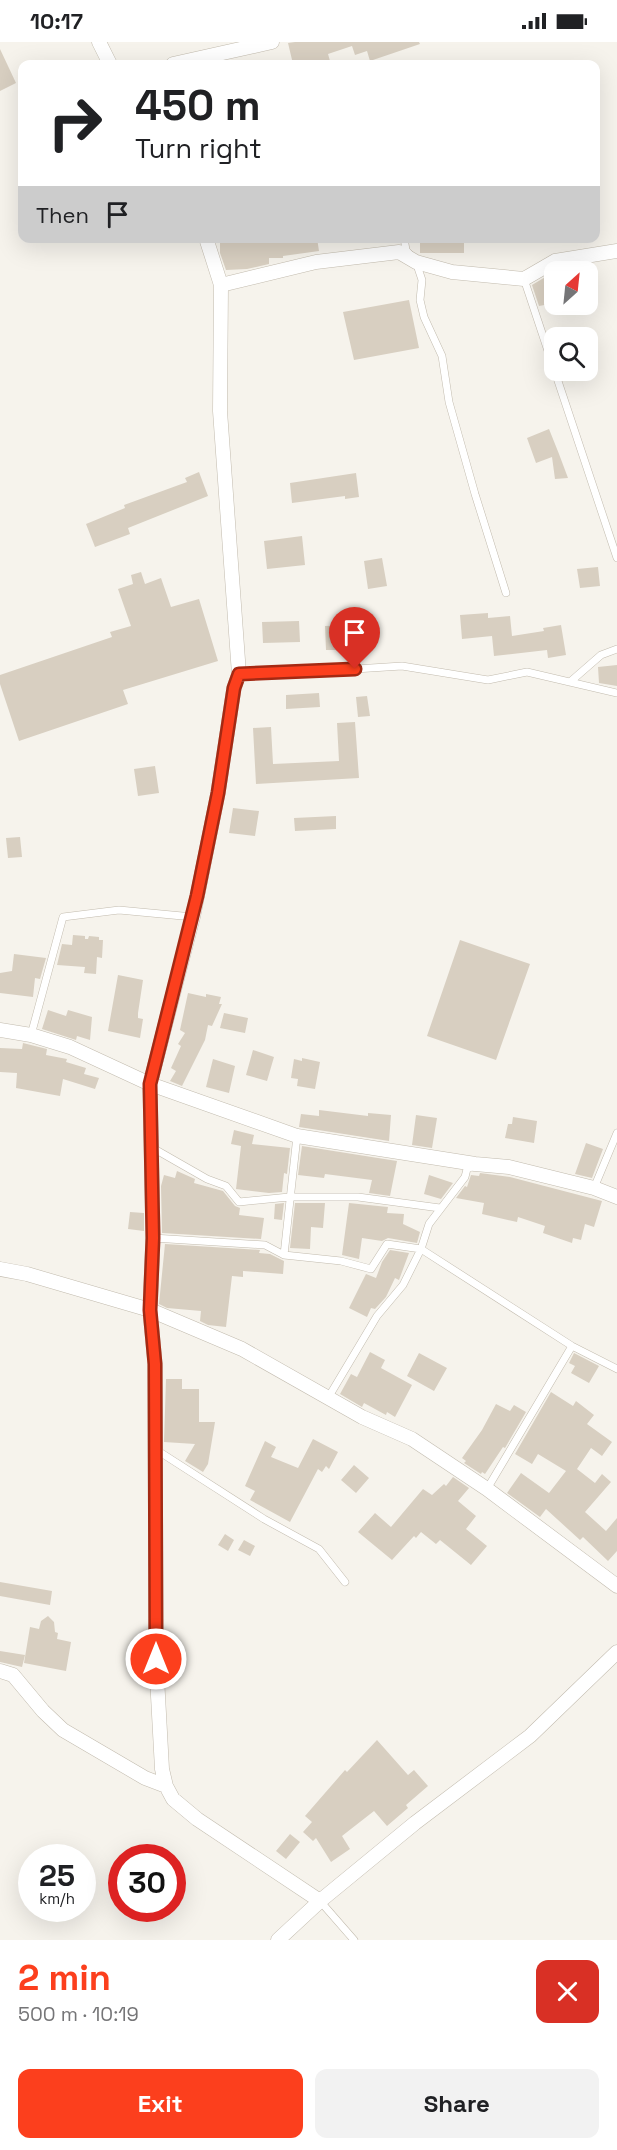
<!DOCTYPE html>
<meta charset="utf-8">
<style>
:root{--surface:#fff;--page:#f2f2f2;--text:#202124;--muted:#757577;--accent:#fc3f1d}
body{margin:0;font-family:"Space Grotesk",sans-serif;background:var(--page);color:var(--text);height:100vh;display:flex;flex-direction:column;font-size:22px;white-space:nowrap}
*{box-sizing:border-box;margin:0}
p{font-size:20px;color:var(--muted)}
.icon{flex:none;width:33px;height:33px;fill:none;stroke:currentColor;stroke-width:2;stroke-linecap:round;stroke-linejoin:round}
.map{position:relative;height:1898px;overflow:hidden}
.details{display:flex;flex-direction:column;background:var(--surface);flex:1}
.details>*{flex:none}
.top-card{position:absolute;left:18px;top:18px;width:582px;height:183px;border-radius:12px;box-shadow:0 6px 24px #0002;background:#fff;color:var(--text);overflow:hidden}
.needle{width:39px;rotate:27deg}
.tools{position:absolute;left:544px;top:219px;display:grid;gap:12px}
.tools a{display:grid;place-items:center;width:54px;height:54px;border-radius:12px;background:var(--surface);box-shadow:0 6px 24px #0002;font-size:30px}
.speed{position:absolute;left:18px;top:1802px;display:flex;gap:12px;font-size:30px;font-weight:700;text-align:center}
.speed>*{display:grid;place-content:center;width:78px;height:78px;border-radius:50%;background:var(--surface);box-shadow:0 6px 24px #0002;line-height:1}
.speed small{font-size:15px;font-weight:400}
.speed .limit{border:9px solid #d22;background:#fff;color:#111}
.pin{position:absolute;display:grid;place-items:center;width:51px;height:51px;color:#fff;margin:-62px -26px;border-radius:50% 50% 50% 0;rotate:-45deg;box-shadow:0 0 6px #0007}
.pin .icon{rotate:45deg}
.me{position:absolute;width:66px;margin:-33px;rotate:0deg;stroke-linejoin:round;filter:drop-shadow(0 0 4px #0008)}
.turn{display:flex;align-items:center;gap:21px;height:126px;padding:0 18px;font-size:27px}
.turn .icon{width:78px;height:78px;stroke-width:2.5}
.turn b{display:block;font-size:42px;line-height:51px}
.then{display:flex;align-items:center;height:57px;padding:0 18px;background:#0003;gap:12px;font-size:22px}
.round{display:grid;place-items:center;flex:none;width:63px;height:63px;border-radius:12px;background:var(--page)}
.head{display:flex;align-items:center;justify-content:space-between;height:102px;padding:0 18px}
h1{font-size:36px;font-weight:700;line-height:45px;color:var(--accent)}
.cta{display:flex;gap:12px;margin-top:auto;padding:12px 18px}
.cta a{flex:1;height:69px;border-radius:12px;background:var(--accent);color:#fff;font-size:24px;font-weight:700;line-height:69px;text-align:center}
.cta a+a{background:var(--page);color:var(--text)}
.status{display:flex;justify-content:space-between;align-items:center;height:42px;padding:0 30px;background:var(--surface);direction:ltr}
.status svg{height:16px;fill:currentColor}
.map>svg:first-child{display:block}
.building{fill:#d8cfc1}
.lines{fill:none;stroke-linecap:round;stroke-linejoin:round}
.service-casing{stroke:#c2bbae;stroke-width:8}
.minor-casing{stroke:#c2bbae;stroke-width:15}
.service{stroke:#fff;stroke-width:7}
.minor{stroke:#fff;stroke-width:14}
.route-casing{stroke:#a42913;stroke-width:15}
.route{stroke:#fc3f1d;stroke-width:10}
</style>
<div class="status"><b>10:17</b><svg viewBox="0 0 49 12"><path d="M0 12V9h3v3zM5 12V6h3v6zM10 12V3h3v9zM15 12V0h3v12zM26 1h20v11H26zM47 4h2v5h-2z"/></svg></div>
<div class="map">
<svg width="617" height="1898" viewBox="0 0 617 1898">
<rect width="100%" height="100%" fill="#f6f3ec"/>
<!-- building -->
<path class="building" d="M 295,0 L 419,0 L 420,2 L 370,19 L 367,9 L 355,13 L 352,4 L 328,12 L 330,19 L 312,22 L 293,22 L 288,1 Z
M 0,7 L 16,41 L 0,49 Z
M 220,196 L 317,196 L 319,209 L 283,214 L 283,216 L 269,216 L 269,222 L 247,227 L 226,228 L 220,211 Z
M 420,196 L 464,196 L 464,211 L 420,211 Z
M 555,233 L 555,261 L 539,264 L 532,243 L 547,234 Z
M 409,258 L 419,306 L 354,318 L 343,270 Z
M 549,387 L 559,412 L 568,436 L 555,437 L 552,415 L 536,421 L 527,396 Z
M 199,430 L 208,454 L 128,486 L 130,492 L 95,505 L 86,482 L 125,466 L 124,463 L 187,440 L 185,436 Z
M 356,431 L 359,455 L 345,457 L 345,454 L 292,461 L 290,441 Z
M 302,494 L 305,523 L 267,527 L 264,499 Z
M 382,516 L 387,544 L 368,547 L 364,519 Z
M 598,525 L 600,544 L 580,546 L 577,527 Z
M 141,530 L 145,542 L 161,536 L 171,565 L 199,557 L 218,619 L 123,648 L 128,662 L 19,699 L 0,642 L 0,633 L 112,595 L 110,590 L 131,584 L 118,547 L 133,542 L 131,533 Z
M 488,571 L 488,576 L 510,574 L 512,594 L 544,589 L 543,586 L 561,583 L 566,613 L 548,616 L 547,608 L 494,614 L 492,594 L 462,597 L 460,573 Z
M 299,579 L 300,600 L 263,601 L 262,580 Z
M 351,583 L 351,588 L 356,588 L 357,611 L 343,612 L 343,608 L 326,608 L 325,584 Z
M 617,623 L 617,644 L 599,641 L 598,625 Z
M 319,651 L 320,665 L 286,667 L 286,653 Z
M 367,654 L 370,674 L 358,675 L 356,655 Z
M 355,680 L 359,736 L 256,742 L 253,686 L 271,685 L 273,722 L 339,719 L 337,681 Z
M 155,724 L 159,751 L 138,754 L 134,727 Z
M 233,766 L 259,769 L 255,794 L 229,791 Z
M 336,774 L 336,787 L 295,789 L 294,776 Z
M 20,795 L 22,815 L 8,816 L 6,796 Z
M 73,893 L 85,894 L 85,897 L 88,897 L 89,894 L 99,895 L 99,898 L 103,898 L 102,916 L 97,915 L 96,932 L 84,931 L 85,925 L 57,923 L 62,902 L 72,903 Z
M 460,898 L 530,922 L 496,1018 L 427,994 Z
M 14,912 L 46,916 L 40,937 L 35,936 L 33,955 L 0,951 L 0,931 L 12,929 Z
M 118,933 L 143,938 L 138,971 L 138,976 L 143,977 L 140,996 L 108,989 Z
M 188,951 L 206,955 L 206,952 L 221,955 L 219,962 L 222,962 L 212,984 L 208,983 L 205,998 L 182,1044 L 170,1039 L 176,1029 L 171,1026 L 181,1004 L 178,1002 L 185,991 L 180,988 Z
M 48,968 L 66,974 L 68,968 L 92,975 L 90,998 L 77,994 L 76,998 L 42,987 Z
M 224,971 L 248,976 L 245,991 L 220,986 Z
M 23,1001 L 47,1007 L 46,1013 L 67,1017 L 66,1020 L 86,1026 L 84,1032 L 99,1036 L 95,1047 L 63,1037 L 60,1054 L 16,1046 L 17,1031 L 0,1030 L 0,1006 L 22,1007 Z
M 253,1008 L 274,1015 L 267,1039 L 246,1033 Z
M 302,1016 L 320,1020 L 315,1047 L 297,1044 L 298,1037 L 291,1036 L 294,1017 L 302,1019 Z
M 213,1017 L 235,1024 L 229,1051 L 206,1045 Z
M 319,1068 L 368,1074 L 368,1071 L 391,1073 L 389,1099 L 299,1085 L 301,1072 L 319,1074 Z
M 416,1073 L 437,1076 L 432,1106 L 412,1103 Z
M 513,1075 L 537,1079 L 534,1101 L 505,1096 L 508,1082 L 512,1082 Z
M 234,1088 L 254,1093 L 252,1102 L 290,1106 L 287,1132 L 284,1131 L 282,1150 L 269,1151 L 236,1147 L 241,1104 L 231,1102 Z
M 586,1101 L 603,1107 L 592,1136 L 575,1132 Z
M 302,1104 L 397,1119 L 390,1154 L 369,1151 L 372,1138 L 325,1132 L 324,1136 L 298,1133 Z
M 177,1129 L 195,1137 L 194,1141 L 223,1149 L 235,1164 L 240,1166 L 239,1173 L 264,1176 L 261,1197 L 162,1191 L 161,1144 L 164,1133 L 175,1136 Z
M 480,1131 L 510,1135 L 602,1159 L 594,1185 L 585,1182 L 581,1198 L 573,1196 L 572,1201 L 543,1191 L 545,1184 L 518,1175 L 517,1180 L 482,1172 L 484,1161 L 456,1156 L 465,1144 L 467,1145 L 471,1133 L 479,1134 Z
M 429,1133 L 453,1141 L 441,1157 L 424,1152 Z
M 284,1161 L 282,1178 L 274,1177 L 275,1162 Z
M 295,1161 L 325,1161 L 323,1186 L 311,1185 L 310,1207 L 290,1206 Z
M 349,1161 L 388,1165 L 387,1171 L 404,1172 L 403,1182 L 420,1190 L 417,1201 L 388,1196 L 382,1199 L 362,1196 L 359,1217 L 342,1213 Z
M 130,1170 L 144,1171 L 144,1189 L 128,1187 Z
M 165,1202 L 260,1208 L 259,1211 L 270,1212 L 284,1219 L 283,1232 L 243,1229 L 243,1235 L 232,1234 L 226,1285 L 208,1283 L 200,1279 L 201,1269 L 167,1266 L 159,1262 Z
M 390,1208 L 409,1211 L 399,1238 L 395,1236 L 386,1255 L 375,1267 L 371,1266 L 367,1275 L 349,1266 L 366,1232 L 376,1236 L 382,1220 Z
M 370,1310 L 385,1318 L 381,1326 L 412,1343 L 395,1375 L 387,1370 L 386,1373 L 364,1361 L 362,1365 L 340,1352 L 351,1332 L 357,1335 Z
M 419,1311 L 447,1326 L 434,1349 L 407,1334 Z
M 574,1311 L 599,1324 L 589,1341 L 571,1331 L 575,1324 L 569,1321 Z
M 166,1337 L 182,1337 L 182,1347 L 199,1347 L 199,1380 L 215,1380 L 208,1422 L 203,1430 L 185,1419 L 195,1402 L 164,1400 Z
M 551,1350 L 573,1364 L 576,1359 L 594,1373 L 587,1382 L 612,1400 L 602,1414 L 591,1406 L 577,1427 L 595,1441 L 602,1432 L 611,1440 L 585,1470 L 606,1489 L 617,1476 L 617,1509 L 608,1519 L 583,1495 L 580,1498 L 546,1467 L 540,1475 L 507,1451 L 521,1431 L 549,1451 L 566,1429 L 538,1412 L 532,1422 L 515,1412 Z
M 496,1362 L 510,1369 L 514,1363 L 526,1370 L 505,1406 L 503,1405 L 485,1432 L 482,1430 L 481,1432 L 464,1421 L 466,1419 L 462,1416 L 482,1388 Z
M 313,1397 L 338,1410 L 329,1427 L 326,1424 L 322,1430 L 318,1427 L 290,1480 L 250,1458 L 255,1449 L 245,1444 L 265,1399 L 276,1405 L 271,1415 L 298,1426 Z
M 354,1423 L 369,1436 L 356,1451 L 341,1438 Z
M 453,1435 L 469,1446 L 458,1459 L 476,1474 L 466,1487 L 487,1504 L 471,1523 L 440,1498 L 436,1502 L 421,1490 L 416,1496 L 414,1494 L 392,1518 L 358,1490 L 375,1471 L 391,1485 L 423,1447 L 432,1453 L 444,1442 L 446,1444 Z
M 225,1492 L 234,1498 L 228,1509 L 218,1503 Z
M 244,1498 L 255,1504 L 250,1514 L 238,1508 Z
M 0,1540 L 52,1549 L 50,1563 L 0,1554 Z
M 48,1574 L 54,1580 L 55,1590 L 58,1591 L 57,1597 L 71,1600 L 66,1629 L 24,1621 L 30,1585 L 39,1587 L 41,1579 Z
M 0,1609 L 25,1613 L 22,1625 L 0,1620 Z
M 377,1698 L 408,1733 L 414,1728 L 428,1744 L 406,1763 L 408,1766 L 387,1784 L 374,1769 L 342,1794 L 350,1807 L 331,1820 L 316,1796 L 313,1799 L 303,1790 L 312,1780 L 305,1774 L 345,1728 L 347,1730 Z
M 290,1792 L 300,1800 L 286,1817 L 276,1809 Z"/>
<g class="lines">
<!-- service casing -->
<g class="service-casing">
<path id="service" d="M 404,196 L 406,208 L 416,220 L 422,238 L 420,258 L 424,275 L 442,314 L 449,360 L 475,452 L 506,551
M 524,237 L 617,516
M 239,632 L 308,630 L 402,624 L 488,638 L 527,630 L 617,651
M 570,640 L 601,613 L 617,607
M 31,993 L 63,875 L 119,868 L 193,875
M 151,1105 L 207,1137 L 226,1144 L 239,1160 L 289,1155 L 358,1155 L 440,1166
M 594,1146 L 617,1091
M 153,1196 L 265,1203 L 284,1213 L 341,1219 L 371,1227 L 387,1202 L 421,1207 L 572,1304 L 617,1327
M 284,1213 L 297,1094
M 328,1356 L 377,1274 L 403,1243 L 421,1207 L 429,1182 L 465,1135 L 467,1127 L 473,1124
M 155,1407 L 264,1477 L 319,1507 L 345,1540
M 487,1447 L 572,1304
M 320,1859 L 354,1898"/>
</g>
<!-- minor casing -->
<g class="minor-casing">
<path id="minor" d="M 99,0 L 110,22
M 173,22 L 272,0
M 206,196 L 221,243 L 220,369 L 239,632 L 234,646 L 218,751 L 193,875 L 150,1042 L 153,1196 L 150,1268 L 155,1322 L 156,1617 L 162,1727 L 166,1744 L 173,1757 L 197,1777 L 320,1859
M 221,243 L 316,220 L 399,210 L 416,220 L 452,230 L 524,237 L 555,219 L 617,209
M 0,988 L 31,993 L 70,1005 L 150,1042 L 297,1094 L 475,1122 L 509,1125 L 594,1146 L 617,1155
M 0,1227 L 27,1232 L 150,1268 L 242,1307 L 362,1375 L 412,1397 L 487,1447 L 617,1544
M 0,1629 L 13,1633 L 43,1669 L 63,1688 L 145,1736 L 166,1744
M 278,1898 L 320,1859 L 415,1781 L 530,1694 L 617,1610"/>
</g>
<!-- service -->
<use href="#service" class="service"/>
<!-- minor -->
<use href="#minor" class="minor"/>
</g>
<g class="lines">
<!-- route casing -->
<g class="route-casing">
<path id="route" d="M 156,1617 L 155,1322 L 150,1268 L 153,1196 L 150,1042 L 197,854 L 218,751 L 234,646 L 239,632 L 355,627"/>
</g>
<!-- route -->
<use href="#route" class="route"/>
</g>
</svg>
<div class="tools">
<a><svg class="needle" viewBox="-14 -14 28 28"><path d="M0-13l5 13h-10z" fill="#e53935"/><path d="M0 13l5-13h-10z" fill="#757577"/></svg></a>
<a><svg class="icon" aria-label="search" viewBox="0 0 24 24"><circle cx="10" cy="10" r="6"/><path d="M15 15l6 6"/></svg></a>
</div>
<div class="speed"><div>25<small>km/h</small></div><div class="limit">30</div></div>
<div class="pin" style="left:355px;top:627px;background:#d93025"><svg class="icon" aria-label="arrive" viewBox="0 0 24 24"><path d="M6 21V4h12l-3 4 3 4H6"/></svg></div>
<svg class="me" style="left:156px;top:1617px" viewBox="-20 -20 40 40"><circle r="17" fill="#fc3f1d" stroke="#fff" stroke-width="3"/><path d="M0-11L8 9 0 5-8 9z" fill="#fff"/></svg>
<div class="top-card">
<div class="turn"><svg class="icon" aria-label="right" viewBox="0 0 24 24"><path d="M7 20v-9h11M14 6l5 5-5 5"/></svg><div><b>450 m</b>Turn right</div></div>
<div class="then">Then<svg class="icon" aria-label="arrive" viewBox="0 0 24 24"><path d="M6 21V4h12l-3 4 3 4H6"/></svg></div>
</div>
</div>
<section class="details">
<div class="head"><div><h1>2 min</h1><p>500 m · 10:19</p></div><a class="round" style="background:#d93025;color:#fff"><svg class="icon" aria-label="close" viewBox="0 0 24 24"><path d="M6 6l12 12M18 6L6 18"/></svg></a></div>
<div class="cta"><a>Exit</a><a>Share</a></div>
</section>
